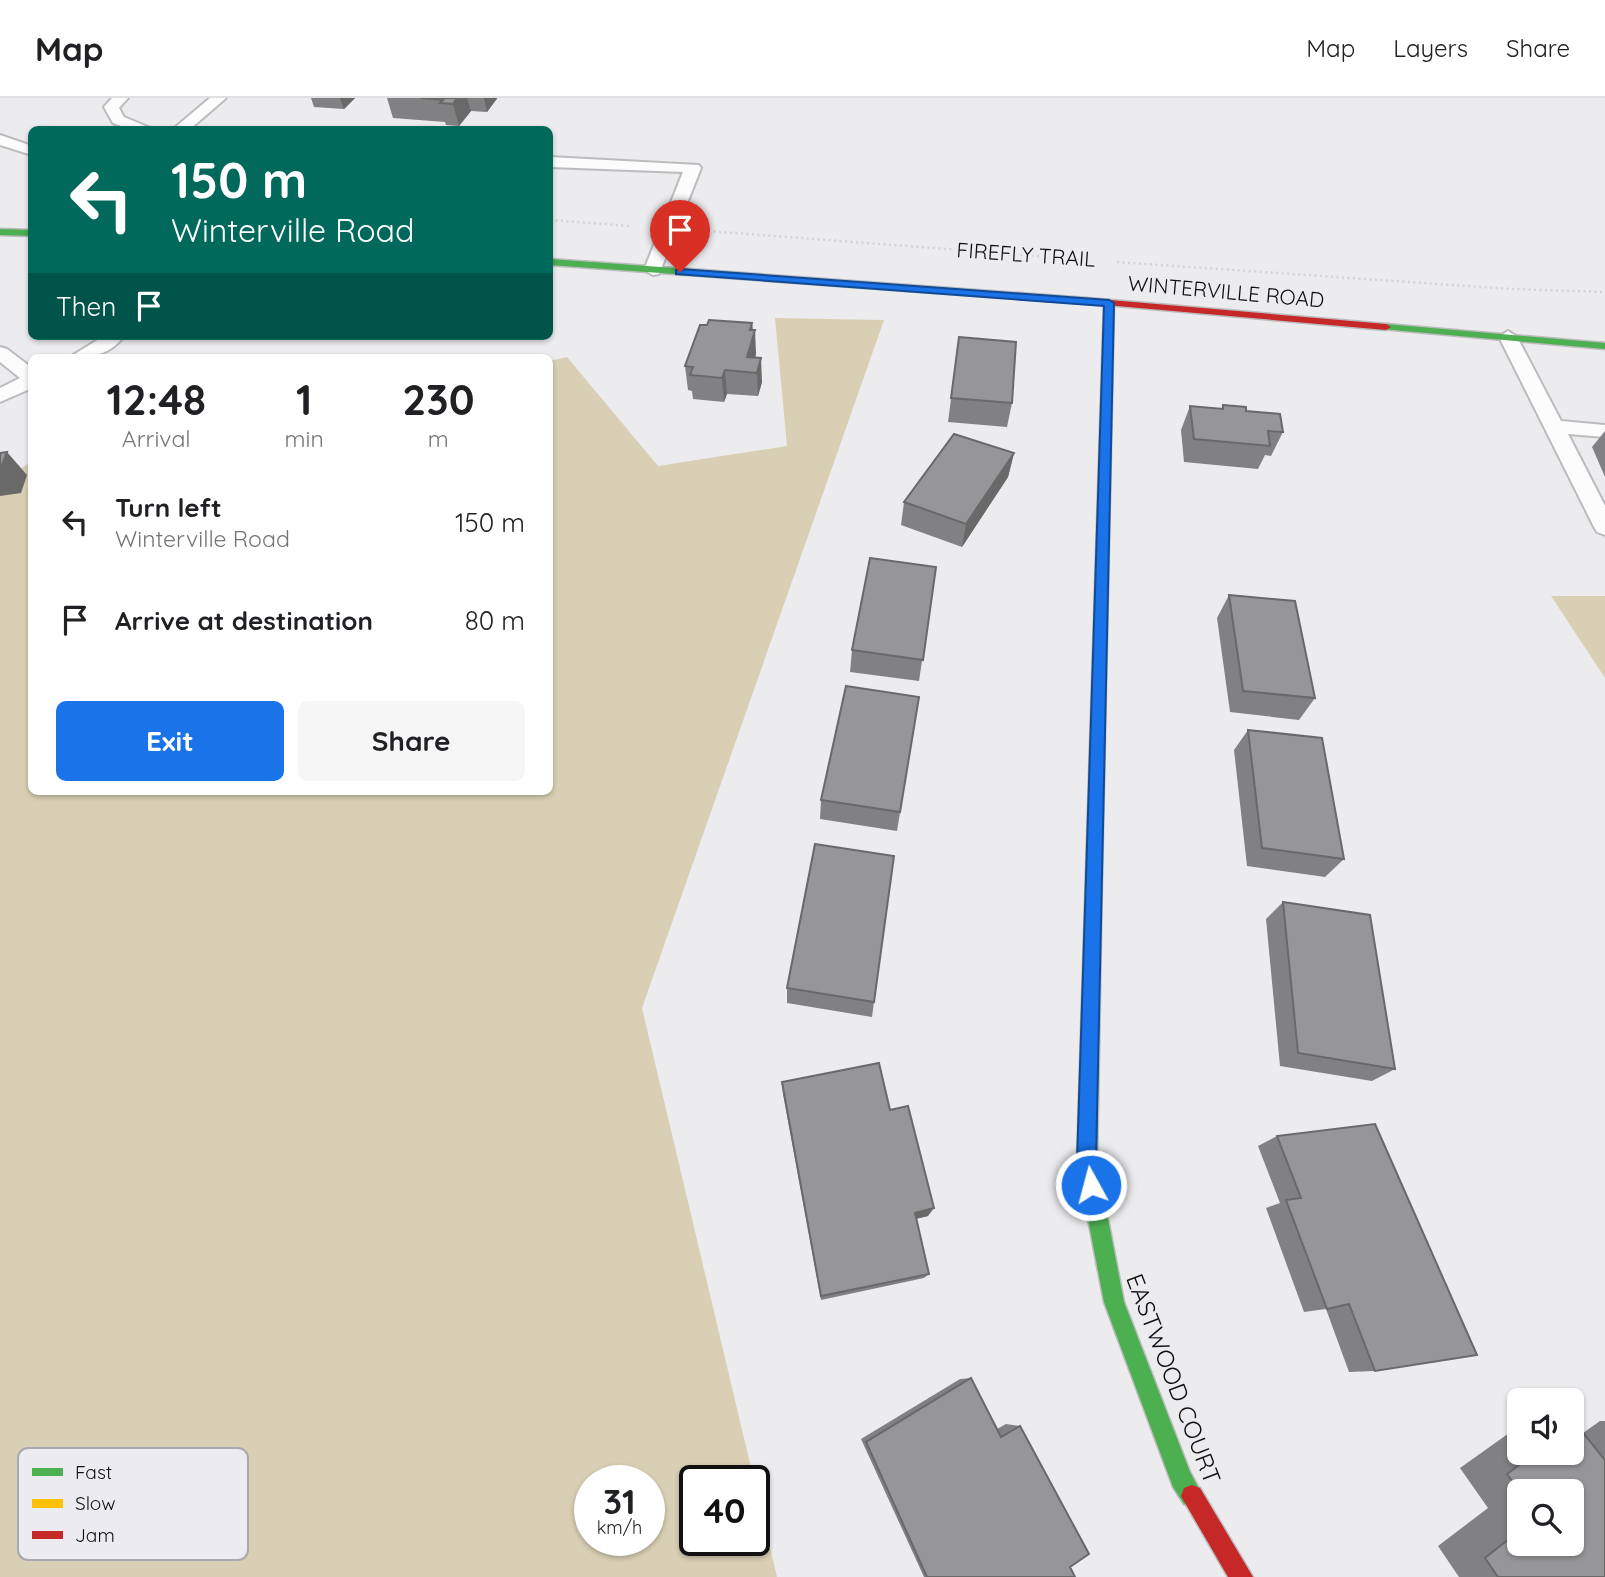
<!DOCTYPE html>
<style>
:root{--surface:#fff;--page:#f6f6f6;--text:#202124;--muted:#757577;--line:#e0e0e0;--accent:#1a73e8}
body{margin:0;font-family:Quicksand,sans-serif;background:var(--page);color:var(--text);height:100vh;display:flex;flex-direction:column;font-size:26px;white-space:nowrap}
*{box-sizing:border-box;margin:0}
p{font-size:23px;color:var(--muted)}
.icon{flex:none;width:38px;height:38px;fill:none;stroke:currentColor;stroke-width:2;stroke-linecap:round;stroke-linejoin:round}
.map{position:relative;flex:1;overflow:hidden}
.panel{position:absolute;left:28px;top:256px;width:525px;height:441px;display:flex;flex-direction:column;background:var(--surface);border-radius:10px;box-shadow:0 2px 5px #0004}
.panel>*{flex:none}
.guide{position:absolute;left:28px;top:28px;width:525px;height:214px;border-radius:10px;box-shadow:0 2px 5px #0004;background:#00695c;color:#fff;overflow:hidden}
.fabs{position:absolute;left:1507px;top:1290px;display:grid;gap:14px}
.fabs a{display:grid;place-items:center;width:77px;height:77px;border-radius:10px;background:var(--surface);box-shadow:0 2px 5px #0004;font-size:35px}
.speed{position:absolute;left:574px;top:1367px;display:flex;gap:14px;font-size:35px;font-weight:700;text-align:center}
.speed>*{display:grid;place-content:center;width:91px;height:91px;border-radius:50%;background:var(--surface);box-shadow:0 2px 5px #0004;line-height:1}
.speed small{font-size:18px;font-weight:400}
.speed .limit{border:4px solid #111;border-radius:10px;background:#fff;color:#111}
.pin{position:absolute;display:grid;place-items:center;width:60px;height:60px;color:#fff;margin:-72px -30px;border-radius:50% 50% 50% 0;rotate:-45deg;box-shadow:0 0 7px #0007}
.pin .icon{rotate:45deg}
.me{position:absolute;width:77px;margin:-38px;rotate:353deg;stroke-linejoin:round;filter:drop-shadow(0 0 5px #0008)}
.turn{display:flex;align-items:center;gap:24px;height:147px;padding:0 28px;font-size:32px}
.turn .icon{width:91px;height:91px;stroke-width:2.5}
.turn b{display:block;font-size:49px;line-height:60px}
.then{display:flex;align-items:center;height:66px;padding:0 28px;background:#0003;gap:14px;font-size:26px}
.eta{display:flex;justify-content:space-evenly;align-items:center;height:119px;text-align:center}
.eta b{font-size:42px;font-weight:700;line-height:49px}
.cta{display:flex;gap:14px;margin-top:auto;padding:14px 28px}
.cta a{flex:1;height:80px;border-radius:10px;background:var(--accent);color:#fff;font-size:28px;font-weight:700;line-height:80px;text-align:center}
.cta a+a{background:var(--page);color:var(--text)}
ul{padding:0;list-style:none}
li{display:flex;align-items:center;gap:21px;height:98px;padding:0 28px}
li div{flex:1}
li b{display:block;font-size:26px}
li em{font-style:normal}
header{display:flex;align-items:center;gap:42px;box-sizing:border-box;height:98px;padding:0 35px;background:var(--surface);border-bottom:2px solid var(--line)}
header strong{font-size:33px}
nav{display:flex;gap:38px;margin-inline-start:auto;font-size:24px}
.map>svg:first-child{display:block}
.green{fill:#d9cfb4;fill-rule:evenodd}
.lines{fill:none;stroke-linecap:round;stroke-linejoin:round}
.lane-casing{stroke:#bcbcbe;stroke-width:4}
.fast-casing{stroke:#bcbcbe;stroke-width:3}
.slow-casing{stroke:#bcbcbe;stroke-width:3}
.jam-casing{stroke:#bcbcbe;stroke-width:3}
.path{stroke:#d3d3d5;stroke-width:2.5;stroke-dasharray:2 3.5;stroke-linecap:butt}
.lane{fill:#fcfcfd;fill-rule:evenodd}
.fast{fill:#4caf50;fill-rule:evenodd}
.slow{fill:#ffc107;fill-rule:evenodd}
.jam{fill:#c62828;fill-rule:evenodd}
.wall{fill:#818183;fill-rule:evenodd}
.shaded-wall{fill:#69696a}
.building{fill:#969698;stroke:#69696a;stroke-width:2}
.route{fill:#1a73e8;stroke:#114b97;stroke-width:2}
.labels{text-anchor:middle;stroke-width:7;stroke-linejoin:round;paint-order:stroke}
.far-street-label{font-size:21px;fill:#101012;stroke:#ebebf0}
.street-label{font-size:24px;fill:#101012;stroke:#ebebf0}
.key{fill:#ebebf0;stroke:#a9a9ad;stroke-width:2}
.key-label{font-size:19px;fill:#101012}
</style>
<header>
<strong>Map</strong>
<nav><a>Map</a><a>Layers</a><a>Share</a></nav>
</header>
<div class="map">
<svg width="1605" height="1479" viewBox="0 0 1605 1479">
<rect width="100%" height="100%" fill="#ececef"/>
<!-- green -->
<path class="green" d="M 775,220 L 884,222 L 642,910 L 777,1479 L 0,1479 L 0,383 L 31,364 L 32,693 L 550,693 L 550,263 L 567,259 L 658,368 L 787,348 ZM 590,1382 L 649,1382 L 649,1442 L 590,1442 ZM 695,1382 L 754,1382 L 754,1442 L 695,1442 Z
M 1551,498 L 1605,498 L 1605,580 Z"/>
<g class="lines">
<!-- lane casing -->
<g class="lane-casing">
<path id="lane" d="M 112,0 L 128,0 L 119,10 L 124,19 L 155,32 L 132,32 L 113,25 L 104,9 Z
M 210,0 L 226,0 L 189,32 L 172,32 Z
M 0,37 L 32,48 L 32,57 L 0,47 Z
M 550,59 L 699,67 L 701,70 L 659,176 L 653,177 L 644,172 L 683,74 L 550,69 Z
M 1508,233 L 1517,239 L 1561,323 L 1605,327 L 1605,339 L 1568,336 L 1605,408 L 1605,437 L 1597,434 L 1594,429 L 1499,239 Z
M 104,238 L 124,238 C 110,257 93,259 70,259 Z
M 0,249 L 7,251 L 32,270 L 32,290 L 0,304 L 0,290 L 20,280 L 0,264 Z"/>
</g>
<!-- fast casing -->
<g class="fast-casing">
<path id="fast" d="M 0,131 L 32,132 L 32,138 L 0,137 Z
M 550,161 L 1087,200 L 1092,203 L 1087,206 L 550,167 Z
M 1386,226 L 1605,245 L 1605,251 L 1382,231 L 1381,229 Z
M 1094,768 L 1100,770 L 1102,775 L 1097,1064 L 1124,1204 L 1190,1374 L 1203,1398 L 1200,1406 L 1192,1409 L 1184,1406 L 1173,1389 L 1104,1204 L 1077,1064 L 1086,775 L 1088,770 Z"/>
</g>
<!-- slow casing -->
<g class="slow-casing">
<path id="slow" d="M 1109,202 L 1114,205 L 1102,775 L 1100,780 L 1094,782 L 1088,780 L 1086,775 L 1104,205 Z"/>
</g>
<!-- jam casing -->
<g class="jam-casing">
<path id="jam" d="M 1087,200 L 1386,226 L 1391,229 L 1386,232 L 1083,205 L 1083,201 Z
M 1192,1387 L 1200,1390 L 1253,1479 L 1228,1479 L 1181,1398 L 1184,1390 Z"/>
</g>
<!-- path -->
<path class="path" d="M 550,122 L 630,128
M 708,133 L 1080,161
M 1117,164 L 1512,191 L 1605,194"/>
<!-- lane -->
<use href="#lane" class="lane"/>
<!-- fast -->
<use href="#fast" class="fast"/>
<!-- slow -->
<use href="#slow" class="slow"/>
<!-- jam -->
<use href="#jam" class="jam"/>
</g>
<!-- wall -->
<path class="wall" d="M 311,0 L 355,0 L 344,11 L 314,9 Z
M 387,0 L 497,0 L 497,1 L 487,14 L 471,13 L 459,28 L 446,27 L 445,24 L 393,20 Z
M 752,225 L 756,256 L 755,260 L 762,284 L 758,298 L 727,296 L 724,304 L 693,301 L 692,293 L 688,292 L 685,268 L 707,227 Z
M 959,239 L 1012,305 L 1007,329 L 948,324 Z
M 1223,307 L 1246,313 L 1283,334 L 1271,358 L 1265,357 L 1258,371 L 1184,364 L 1181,332 L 1190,308 L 1221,311 Z
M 1605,333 L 1605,379 L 1592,349 Z
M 1014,355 L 1008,379 L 962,449 L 901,427 L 904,404 Z
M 936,469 L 919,583 L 850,574 L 852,552 Z
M 1229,497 L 1315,600 L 1299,622 L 1230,614 L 1217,520 Z
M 919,599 L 897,733 L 820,721 L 821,702 Z
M 1248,632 L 1344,761 L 1325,779 L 1247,768 L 1234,652 Z
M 1283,804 L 1395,971 L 1372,983 L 1280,968 L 1266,821 Z
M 787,890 L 874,904 L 872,919 L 787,905 Z
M 782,984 L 890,1012 L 928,1118 L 916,1121 L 929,1176 L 924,1180 L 821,1202 L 783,996 Z
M 1375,1026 L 1375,1273 L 1349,1274 L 1326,1211 L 1304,1214 L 1266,1110 L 1280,1105 L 1258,1048 L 1277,1038 Z
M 971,1280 L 997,1331 L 1006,1326 L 1020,1328 L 1070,1469 L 1075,1479 L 924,1479 L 861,1341 L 960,1281 Z
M 1600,1323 L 1605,1323 L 1605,1479 L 1459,1479 L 1438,1448 L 1488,1410 L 1460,1370 L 1519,1328 L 1519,1354 L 1572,1354 L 1572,1325 L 1576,1326 L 1583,1335 ZM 1519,1393 L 1572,1446 L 1519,1446 Z"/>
<!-- shaded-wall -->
<path class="shaded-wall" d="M 340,0 L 355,0 L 344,11 Z
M 457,0 L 467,0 L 471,13 L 459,28 L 453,6 Z
M 484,0 L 497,0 L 487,14 Z
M 752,225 L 753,241 L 755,232 L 756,256 L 751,274 L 747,259 L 750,232 Z
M 761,260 L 762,284 L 758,298 L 757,275 Z
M 725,272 L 727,296 L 724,304 L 722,280 Z
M 7,354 L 27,377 L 21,395 L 0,398 L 0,372 Z
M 1014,355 L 1008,379 L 962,449 L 966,426 Z
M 934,1110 L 928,1118 L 910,1122 L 915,1115 Z"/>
<!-- building -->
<path class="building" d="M 421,0 L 457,0 L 453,6 L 440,5 L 443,2 Z
M 709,222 L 752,225 L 750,232 L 755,232 L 747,259 L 761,260 L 757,275 L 725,272 L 722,280 L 690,277 L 693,269 L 685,268 L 700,227 L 707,227 Z
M 959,239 L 1016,244 L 1012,305 L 951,300 Z
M 1223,307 L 1246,309 L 1246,313 L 1280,316 L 1283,334 L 1268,333 L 1270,348 L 1194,341 L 1190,308 L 1223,311 Z
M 954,336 L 1014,355 L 966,426 L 904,404 Z
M 7,354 L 0,372 L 0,355 Z
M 870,460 L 936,469 L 923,562 L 852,552 Z
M 1229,497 L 1295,503 L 1315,600 L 1243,593 Z
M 846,588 L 919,599 L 900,714 L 821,702 Z
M 1248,632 L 1322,640 L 1344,761 L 1262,750 Z
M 815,746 L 894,758 L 874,904 L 787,890 Z
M 1283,804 L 1370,817 L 1395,971 L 1298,955 Z
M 879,965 L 890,1012 L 908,1008 L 934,1110 L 915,1115 L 929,1176 L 821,1198 L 782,984 Z
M 1375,1026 L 1477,1257 L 1375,1273 L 1349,1206 L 1327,1211 L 1286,1102 L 1301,1100 L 1277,1038 Z
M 971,1280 L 1001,1339 L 1020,1328 L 1089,1456 L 1070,1469 L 1075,1479 L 927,1479 L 866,1344 Z
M 1576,1326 L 1605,1362 L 1605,1479 L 1498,1479 L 1485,1460 L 1519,1433 L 1519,1446 L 1572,1446 L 1572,1393 L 1520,1393 L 1507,1376 L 1537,1354 L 1572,1354 L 1572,1329 Z"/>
<!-- route -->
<path class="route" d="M 680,171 L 1109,202 L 1114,205 L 1096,1064 L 1101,1087 L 1098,1094 L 1091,1097 L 1084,1094 L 1077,1064 L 1104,208 L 676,176 L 676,172 Z"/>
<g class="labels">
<!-- far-street labels -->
<g class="far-street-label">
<text transform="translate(1026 157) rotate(4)" y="7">FIREFLY TRAIL</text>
<text transform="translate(1226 194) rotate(5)" y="7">WINTERVILLE ROAD</text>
</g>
<!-- street labels -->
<g class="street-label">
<text transform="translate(1173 1281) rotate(69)" y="8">EASTWOOD COURT</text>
</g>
</g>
<!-- legend -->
<rect x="18" y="1350" width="230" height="112" rx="10" class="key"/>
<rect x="32" y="1370" width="31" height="8" fill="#4caf50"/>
<rect x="32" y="1401" width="31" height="9" fill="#ffc107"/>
<rect x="32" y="1433" width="31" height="8" fill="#c62828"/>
<g class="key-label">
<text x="75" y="1381">Fast</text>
<text x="75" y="1412">Slow</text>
<text x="75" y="1444">Jam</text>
</g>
</svg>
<div class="fabs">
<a><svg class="icon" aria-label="sound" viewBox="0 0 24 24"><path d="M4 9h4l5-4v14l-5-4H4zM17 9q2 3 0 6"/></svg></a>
<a><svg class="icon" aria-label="search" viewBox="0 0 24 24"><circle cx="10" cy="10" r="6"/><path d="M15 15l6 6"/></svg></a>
</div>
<div class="speed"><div>31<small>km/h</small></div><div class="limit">40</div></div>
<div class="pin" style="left:680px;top:174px;background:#d93025"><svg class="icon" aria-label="arrive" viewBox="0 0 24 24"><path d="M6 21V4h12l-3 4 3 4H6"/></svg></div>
<svg class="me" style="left:1091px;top:1087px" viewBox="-20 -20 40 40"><circle r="17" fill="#1a73e8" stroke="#fff" stroke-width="3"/><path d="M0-11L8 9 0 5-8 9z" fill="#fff"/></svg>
<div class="guide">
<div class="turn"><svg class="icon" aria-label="left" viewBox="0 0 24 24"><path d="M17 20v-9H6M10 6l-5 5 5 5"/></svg><div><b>150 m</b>Winterville Road</div></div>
<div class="then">Then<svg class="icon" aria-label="arrive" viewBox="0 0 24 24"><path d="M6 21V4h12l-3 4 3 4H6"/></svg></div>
</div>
<section class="panel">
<div class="eta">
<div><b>12:48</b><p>Arrival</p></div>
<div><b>1</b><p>min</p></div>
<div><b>230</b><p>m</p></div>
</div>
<ul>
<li><svg class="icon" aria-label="left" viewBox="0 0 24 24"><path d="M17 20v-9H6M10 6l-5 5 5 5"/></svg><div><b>Turn left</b><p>Winterville Road</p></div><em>150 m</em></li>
<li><svg class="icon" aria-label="arrive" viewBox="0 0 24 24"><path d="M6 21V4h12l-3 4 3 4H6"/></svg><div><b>Arrive at destination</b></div><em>80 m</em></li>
</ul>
<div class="cta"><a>Exit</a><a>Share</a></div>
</section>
</div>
